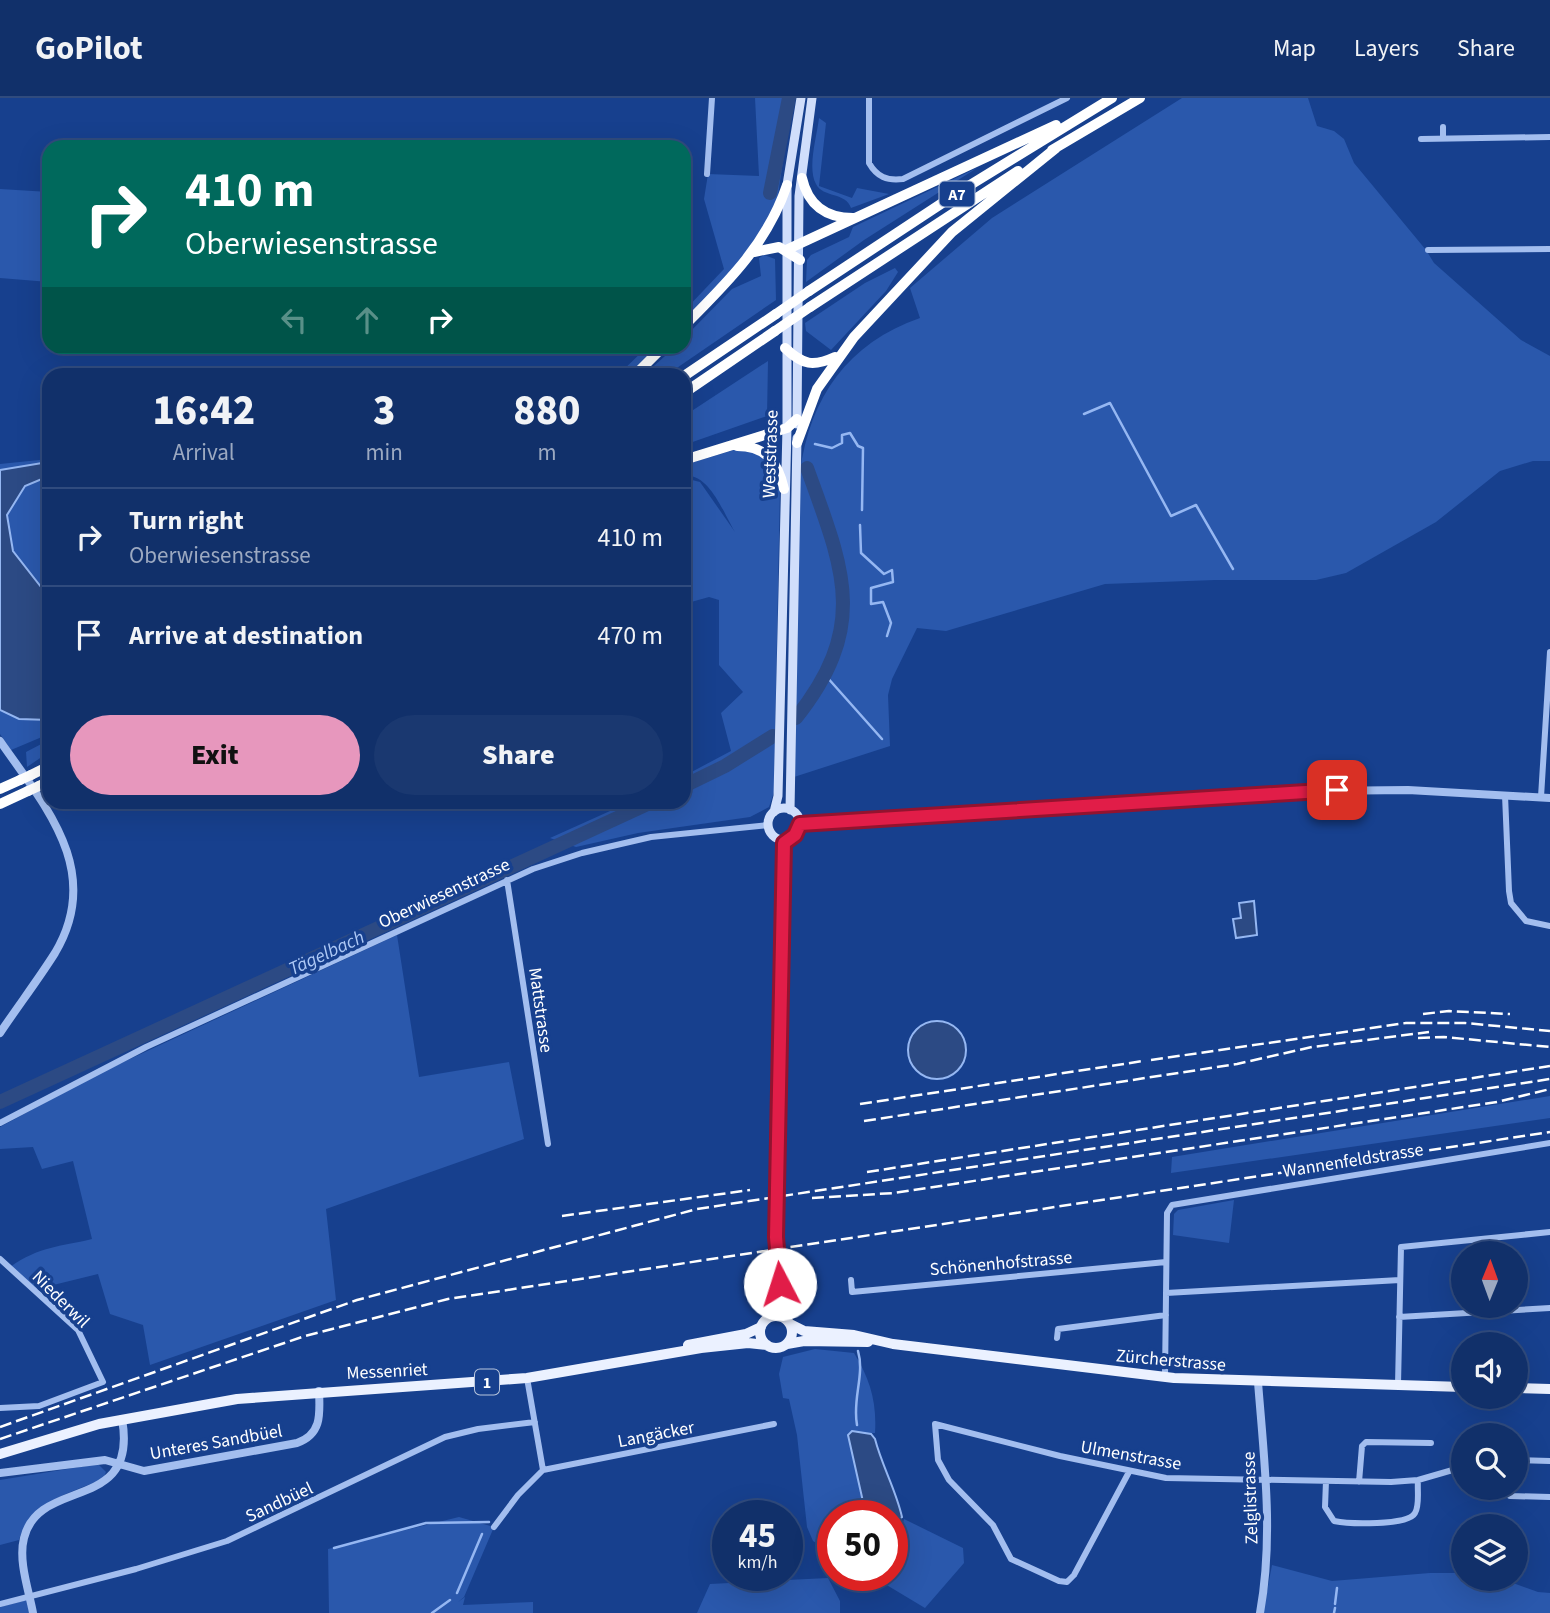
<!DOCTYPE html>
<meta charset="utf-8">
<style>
:root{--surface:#11306a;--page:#1a3870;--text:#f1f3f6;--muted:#9ca9c1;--line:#304b7e;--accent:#e797bd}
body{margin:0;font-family:"Source Sans 3",sans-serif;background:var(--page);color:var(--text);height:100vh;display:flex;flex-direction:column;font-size:26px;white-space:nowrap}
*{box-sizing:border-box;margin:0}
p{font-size:23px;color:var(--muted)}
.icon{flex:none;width:38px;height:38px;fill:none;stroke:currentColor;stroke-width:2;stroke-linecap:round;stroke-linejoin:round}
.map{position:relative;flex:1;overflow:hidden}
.drawer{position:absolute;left:42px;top:270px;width:649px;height:441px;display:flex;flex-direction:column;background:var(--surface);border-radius:21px;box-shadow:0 7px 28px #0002,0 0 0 2px var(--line)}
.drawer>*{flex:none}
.guide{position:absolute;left:42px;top:42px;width:649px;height:214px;border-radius:21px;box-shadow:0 7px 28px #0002,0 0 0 2px var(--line);background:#00695c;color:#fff;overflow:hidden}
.needle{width:46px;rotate:1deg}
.controls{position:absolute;left:1451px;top:1143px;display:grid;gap:14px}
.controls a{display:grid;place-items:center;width:77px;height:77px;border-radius:50%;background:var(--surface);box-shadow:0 7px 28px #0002,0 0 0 2px var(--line);font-size:35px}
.speed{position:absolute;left:712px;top:1402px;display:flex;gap:14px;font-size:35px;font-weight:700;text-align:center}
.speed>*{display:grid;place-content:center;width:91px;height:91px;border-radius:50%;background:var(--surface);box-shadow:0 7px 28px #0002,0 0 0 2px var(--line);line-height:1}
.speed small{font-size:18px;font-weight:400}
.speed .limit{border:10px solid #d22;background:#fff;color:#111}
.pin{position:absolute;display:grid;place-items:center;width:60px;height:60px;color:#fff;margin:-30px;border-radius:14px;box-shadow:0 4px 10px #0006}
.me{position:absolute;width:77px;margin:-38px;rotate:355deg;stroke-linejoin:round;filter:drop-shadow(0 0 5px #0008)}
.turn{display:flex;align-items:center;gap:24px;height:147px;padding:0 28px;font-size:32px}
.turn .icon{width:91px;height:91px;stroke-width:2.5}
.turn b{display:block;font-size:49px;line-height:60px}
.lanes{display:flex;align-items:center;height:66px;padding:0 28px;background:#0003;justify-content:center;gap:35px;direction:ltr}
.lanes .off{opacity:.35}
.eta{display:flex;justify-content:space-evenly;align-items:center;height:119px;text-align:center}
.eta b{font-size:42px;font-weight:800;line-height:49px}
.action{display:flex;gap:14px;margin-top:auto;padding:14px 28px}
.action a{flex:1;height:80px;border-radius:42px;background:var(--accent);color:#111;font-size:28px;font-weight:800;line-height:80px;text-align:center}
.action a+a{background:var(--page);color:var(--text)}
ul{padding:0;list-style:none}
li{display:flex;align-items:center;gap:21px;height:98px;padding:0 28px;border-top:2px solid var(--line)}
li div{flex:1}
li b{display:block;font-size:26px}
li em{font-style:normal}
header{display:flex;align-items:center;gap:42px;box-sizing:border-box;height:98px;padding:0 35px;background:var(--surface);border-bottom:2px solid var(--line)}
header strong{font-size:33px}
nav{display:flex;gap:38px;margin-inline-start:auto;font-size:24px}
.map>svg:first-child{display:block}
.green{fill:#2a58ac}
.water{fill:#2c4a84;stroke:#95b7f2;stroke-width:2}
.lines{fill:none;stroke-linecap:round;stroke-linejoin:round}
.stream{stroke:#95b7f2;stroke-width:2.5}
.river{stroke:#2c4a84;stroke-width:14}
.minor{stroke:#a3beef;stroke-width:6}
.tertiary{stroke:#a3beef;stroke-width:8}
.secondary{stroke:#d0defb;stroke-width:9}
.primary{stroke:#ebf1ff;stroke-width:10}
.motorway{stroke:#fff;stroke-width:10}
.rail{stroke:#fff;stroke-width:2.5;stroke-dasharray:12 5;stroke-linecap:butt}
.secondary-bridge{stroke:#d0defb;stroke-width:9}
.motorway-bridge{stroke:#fff;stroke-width:10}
.route-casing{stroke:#92132f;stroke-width:18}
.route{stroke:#e11d48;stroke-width:12}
.labels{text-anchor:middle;stroke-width:7;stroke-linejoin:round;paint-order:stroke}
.shield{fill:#17408e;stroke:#b9c6dd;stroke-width:2}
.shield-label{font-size:16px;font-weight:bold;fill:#fff}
.street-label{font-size:18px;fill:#fff;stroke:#17408e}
.water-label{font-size:19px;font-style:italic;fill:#aec9f6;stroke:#17408e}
</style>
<header>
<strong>GoPilot</strong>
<nav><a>Map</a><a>Layers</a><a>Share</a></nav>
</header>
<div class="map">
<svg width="1550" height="1515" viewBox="0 0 1550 1515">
<rect width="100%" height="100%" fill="#17408e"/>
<!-- green -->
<path class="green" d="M 755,0 L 794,0 C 789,32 781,70 778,99 C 774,137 711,195 684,222 L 684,213 L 724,171 L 704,101 L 708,76 L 759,78 Z
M 1182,0 L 1308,0 L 1317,28 L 1334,33 L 1344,41 L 1354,65 L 1426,152 L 1434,165 L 1521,242 L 1550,258 L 1550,363 L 1533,363 L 1500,373 L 1436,424 L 1346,475 L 1316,482 L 1215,482 L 1105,486 L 946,533 L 917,530 L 892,581 L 888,597 L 890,648 L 794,679 L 800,374 C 810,299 848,245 920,220 L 910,190 L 992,120 Z
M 819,20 L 826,25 L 819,88 L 852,100 L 857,90 L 889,96 L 851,110 C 846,94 823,100 816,86 C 807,70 817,38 819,20 Z
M 977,70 L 864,142 L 806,184 L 807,162 L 811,157 L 849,139 L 853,129 Z
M 0,91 L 49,94 L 49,184 L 0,180 Z
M 764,157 L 775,161 L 776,202 L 668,276 L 645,276 L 675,249 L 684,248 L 684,240 L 732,191 L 761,178 L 759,160 Z
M 895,170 L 898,174 L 886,193 L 831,252 L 806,233 L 805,225 L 865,185 Z
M 647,249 L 657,249 L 630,276 L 619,276 Z
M 768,263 L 767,318 L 684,347 L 684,318 Z
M 734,352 L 752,353 L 770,363 L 780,390 L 774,694 L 769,709 L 750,719 L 638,735 L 576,749 L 550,740 L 630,704 L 684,704 L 684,678 L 731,653 L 721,615 L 743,594 L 719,567 L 719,502 L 709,499 L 684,506 L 684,380 L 700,384 L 735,434 C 724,416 709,374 684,378 L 684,367 Z
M 49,361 L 49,636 L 11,652 L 0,636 L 0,366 Z
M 49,642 L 49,654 L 27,669 L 26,654 Z
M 397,837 L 419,979 L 509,964 L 524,1041 L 326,1111 L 336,1202 L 150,1267 L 143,1227 L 110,1216 L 98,1176 L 37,1191 L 10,1169 C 40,1148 59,1149 92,1141 L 73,1063 L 42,1071 L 33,1049 L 0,1051 L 0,1029 L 102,974 Z
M 1550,998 L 1550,1020 L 1171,1075 L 1172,1059 Z
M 1234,1102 L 1229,1145 L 1173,1137 L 1174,1116 L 1178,1112 Z
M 815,1251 L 854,1255 C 870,1281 877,1304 875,1335 L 851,1336 L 850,1344 L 865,1417 L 833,1418 L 833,1455 L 813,1443 L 807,1429 L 797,1337 L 789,1301 L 783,1300 L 779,1276 L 783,1259 Z
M 98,1366 L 106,1374 L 103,1381 C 70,1395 30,1404 19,1442 L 0,1447 L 0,1382 Z
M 459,1419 L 494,1429 L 464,1499 L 458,1504 L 465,1499 L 463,1507 L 533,1504 L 533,1515 L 329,1515 L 328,1451 Z
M 904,1421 L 963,1450 L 964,1465 L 925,1510 L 870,1477 L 892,1477 L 893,1442 L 900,1434 Z
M 1272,1467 L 1332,1483 L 1430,1475 L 1463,1475 L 1463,1480 L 1502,1481 L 1538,1494 L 1550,1495 L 1550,1515 L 1263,1515 Z
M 828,1480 L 840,1503 L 840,1515 L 697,1515 L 710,1486 Z
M 27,1502 L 29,1515 L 0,1515 L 0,1509 Z"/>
<!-- water -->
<path class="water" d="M 42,365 L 49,367 L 49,378 L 25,388 L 7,417 L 13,453 L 41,489 L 49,511 L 49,622 L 19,621 L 0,612 L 0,372 Z
M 1254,803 L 1257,837 L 1236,840 L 1233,821 L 1241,820 L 1239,805 Z
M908 952a29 29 0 1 1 58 0a29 29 0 1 1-58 0Z
M 852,1333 L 871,1336 L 875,1341 C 882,1368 896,1392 902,1419 L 893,1426 L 892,1418 L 866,1417 L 848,1337 Z"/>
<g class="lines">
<!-- stream -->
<path class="stream" d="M 1084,316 L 1110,305 L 1171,418 L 1196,407 L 1233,471
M 815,346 L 832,350 L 842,345 L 842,337 L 850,335 L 858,348 L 863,350 L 862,412
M 860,427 L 861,455 L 884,476 L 892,472 L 893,484 L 871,490 L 871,506 L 883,504 L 891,525 L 887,538
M 826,578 L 882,641
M 857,1327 C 852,1301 865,1277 858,1253
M 334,1450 L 426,1425 L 489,1424
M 457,1495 L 482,1436
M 1335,1506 L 1337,1490
M 432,1515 L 450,1502
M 1334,1515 L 1335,1510"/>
<!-- river -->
<path class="river" d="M 770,95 L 789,0
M 796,620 C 870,527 843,470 807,370
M 684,688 L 725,668 L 773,638
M 0,1004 L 652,704"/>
<!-- minor -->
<path class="minor" d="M 869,0 L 869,65 C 877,79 887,83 903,81 L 1067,0
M 1443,29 L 1443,40
M 1421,41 L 1550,39
M 707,76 L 712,0
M 1428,152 L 1550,151
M 1505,697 L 1509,793 L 1511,805 L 1526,823 L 1550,828
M 1541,699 L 1550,554
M 507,782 L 548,1046
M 0,1025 L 146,949 L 533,771 L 582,755 L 651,739 L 768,727
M 0,1161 L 78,1232 L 103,1284 L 39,1308 L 0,1310
M 851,1182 L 852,1194 L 1166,1164
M 1166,1195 L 1400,1182
M 1399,1219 L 1550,1210
M 1057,1240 L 1058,1231 L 1166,1217
M 1165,1279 L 1167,1115 L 1172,1107 L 1550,1045
M 527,1280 L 543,1372 L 774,1326
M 1398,1287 L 1401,1149 L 1550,1134
M 1516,1362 L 1550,1363
M 1129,1374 L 1074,1477 L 1067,1484 L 1059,1483 L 1011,1461 L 993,1427 L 949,1382 L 938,1362 L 935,1326 L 1060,1358 L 1166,1380 L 1391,1384 L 1418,1382 L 1463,1369
M 1326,1383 L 1325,1409 L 1334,1423 C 1348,1426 1408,1428 1415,1415 C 1420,1407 1417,1392 1418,1382
M 1359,1384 L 1362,1348 L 1366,1344 L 1431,1345
M 1510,1390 L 1510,1398 L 1550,1399
M 494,1429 L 518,1397 L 543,1372
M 0,1506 L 136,1471 L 227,1443 L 445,1339 L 478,1331 L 535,1324"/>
<!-- tertiary -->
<path class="tertiary" d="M 0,643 C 45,708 104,773 55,855 C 38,882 18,908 0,935
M 800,726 L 1315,693 L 1408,692 L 1550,700
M 1258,1284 C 1264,1361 1274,1438 1260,1515
M 0,1375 L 105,1362 L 144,1373 L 297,1345 C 322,1336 320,1316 319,1293
M 33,1515 C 29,1493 18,1463 24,1440 C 39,1378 139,1416 122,1321"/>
<!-- secondary -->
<path class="secondary" d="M 797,326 L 799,98 L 812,0
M768 726a16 16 0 1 1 32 0a16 16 0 1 1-32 0Z
M 790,712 L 797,340
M 774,714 L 778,698 L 787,330 L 787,87 L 801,0
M 781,875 L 784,742
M 777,1157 L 785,1221
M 767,1221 L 776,1139"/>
<!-- primary -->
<path class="primary" d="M760 1234a16 16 0 1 1 32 0a16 16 0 1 1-32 0Z
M 790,1226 L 804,1233 L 854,1237 L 893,1246 L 1174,1280 L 1463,1289
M 787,1246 L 804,1243 L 868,1244
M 688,1247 L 746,1236 L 761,1229
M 1516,1290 L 1550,1291
M 0,1356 L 99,1326 L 237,1301 L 527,1280 L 701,1250 L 748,1245 L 767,1247"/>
<!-- motorway -->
<path class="motorway" d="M 1052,52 L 1140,0
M 802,80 C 808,107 826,120 853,120
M 786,152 L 1056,27
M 754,154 L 779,149 L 800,162
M 809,193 L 962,92 L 1112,0
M 810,209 L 1018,73
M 684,228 C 728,184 767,146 787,87
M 785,250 C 803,267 813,269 835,259
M 636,276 L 664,248
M 684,278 L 776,216
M 684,295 L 775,233
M 797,345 L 817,291 L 854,239 L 952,134 L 1056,50
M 737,348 C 767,348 778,365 784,391
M 684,362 L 787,330 L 797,321
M 31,677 L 49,668
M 39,688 L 49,683
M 0,691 L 20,682
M 0,706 L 28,693"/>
<!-- rail -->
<path class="rail" d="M 1423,916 L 1449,913 L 1510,916
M 1418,940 L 1444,939 L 1550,949
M 1151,962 L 1406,925 L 1465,925 L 1550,933
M 860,1006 L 1143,963
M 864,1023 L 1237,966 L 1312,949 L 1429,934
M 867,1074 L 1550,968
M 812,1100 L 894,1095 L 1497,1004 L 1550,991
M 562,1118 L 750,1092
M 0,1329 L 357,1202 L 697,1111 L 1550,981
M 0,1341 L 305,1238 L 448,1201 L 1550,1034"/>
<!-- secondary-bridge -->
<path class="secondary-bridge" d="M 776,1139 L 781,875"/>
<!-- motorway-bridge -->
<path class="motorway-bridge" d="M 776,216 L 809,193
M 775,233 L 810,209
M 20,682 L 31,677
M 28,693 L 39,688"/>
</g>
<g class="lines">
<!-- route casing -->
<g class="route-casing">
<path id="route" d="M 780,1186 L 776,1139 L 784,745 L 795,737 L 800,726 L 1337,692"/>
</g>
<!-- route -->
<use href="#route" class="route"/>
</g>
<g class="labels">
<!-- shield labels -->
<g class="shield">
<rect x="939.5" y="83.5" width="35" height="25" rx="5"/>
<rect x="475" y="1271.5" width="24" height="25" rx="5"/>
</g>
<g class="shield-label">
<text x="957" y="102">A7</text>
<text x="487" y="1290">1</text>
</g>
<!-- street labels -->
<g class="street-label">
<text transform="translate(770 356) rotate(-88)" y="6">Weststrasse</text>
<text transform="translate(444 795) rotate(-25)" y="6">Oberwiesenstrasse</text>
<text transform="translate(541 912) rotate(82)" y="6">Mattstrasse</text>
<text transform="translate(1353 1062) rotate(-9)" y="6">Wannenfeldstrasse</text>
<text transform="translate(1001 1165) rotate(-5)" y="6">Schönenhofstrasse</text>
<text transform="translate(61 1201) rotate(45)" y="6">Niederwil</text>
<text transform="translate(1171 1262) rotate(5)" y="6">Zürcherstrasse</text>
<text transform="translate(387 1273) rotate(-3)" y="6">Messenriet</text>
<text transform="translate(656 1336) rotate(-11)" y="6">Langäcker</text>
<text transform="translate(216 1344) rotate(-10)" y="6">Unteres Sandbüel</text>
<text transform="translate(1131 1357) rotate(10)" y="6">Ulmenstrasse</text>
<text transform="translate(1250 1400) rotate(-92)" y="6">Zelglistrasse</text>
<text transform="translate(279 1404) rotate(-25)" y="6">Sandbüel</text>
</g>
<!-- water labels -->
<g class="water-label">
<text transform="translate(326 854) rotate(-25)" y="7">Tägelbach</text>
</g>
</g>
</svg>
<div class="controls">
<a><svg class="needle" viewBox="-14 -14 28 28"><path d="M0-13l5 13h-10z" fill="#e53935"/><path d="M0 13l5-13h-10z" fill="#9ca9c1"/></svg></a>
<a><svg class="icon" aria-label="sound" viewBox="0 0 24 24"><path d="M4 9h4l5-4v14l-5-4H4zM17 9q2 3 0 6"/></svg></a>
<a><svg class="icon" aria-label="search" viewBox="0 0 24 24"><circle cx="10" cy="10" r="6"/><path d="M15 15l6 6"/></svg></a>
<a><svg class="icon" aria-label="layers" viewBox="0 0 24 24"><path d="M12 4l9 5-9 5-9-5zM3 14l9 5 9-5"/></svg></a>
</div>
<div class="speed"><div>45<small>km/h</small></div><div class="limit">50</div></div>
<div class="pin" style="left:1337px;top:692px;background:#d93025"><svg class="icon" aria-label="arrive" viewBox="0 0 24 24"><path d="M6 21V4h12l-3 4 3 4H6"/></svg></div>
<svg class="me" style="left:780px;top:1186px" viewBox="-20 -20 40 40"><circle r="19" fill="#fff"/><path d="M0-13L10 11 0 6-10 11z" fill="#e11d48"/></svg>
<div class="guide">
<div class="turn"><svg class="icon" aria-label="right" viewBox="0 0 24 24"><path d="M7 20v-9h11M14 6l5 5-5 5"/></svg><div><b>410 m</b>Oberwiesenstrasse</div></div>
<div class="lanes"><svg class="icon off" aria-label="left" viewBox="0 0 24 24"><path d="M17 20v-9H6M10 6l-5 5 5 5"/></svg><svg class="icon off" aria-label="ahead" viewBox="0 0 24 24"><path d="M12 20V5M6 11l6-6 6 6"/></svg><svg class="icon" aria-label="right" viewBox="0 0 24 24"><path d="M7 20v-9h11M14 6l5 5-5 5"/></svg></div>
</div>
<section class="drawer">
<div class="eta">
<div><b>16:42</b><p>Arrival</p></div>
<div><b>3</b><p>min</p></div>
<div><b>880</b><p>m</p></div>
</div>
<ul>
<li><svg class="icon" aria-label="right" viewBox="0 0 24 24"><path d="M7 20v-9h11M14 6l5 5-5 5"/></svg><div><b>Turn right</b><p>Oberwiesenstrasse</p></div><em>410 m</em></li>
<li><svg class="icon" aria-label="arrive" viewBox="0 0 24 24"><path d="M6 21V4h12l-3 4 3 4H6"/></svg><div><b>Arrive at destination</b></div><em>470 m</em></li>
</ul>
<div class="action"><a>Exit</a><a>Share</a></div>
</section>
</div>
